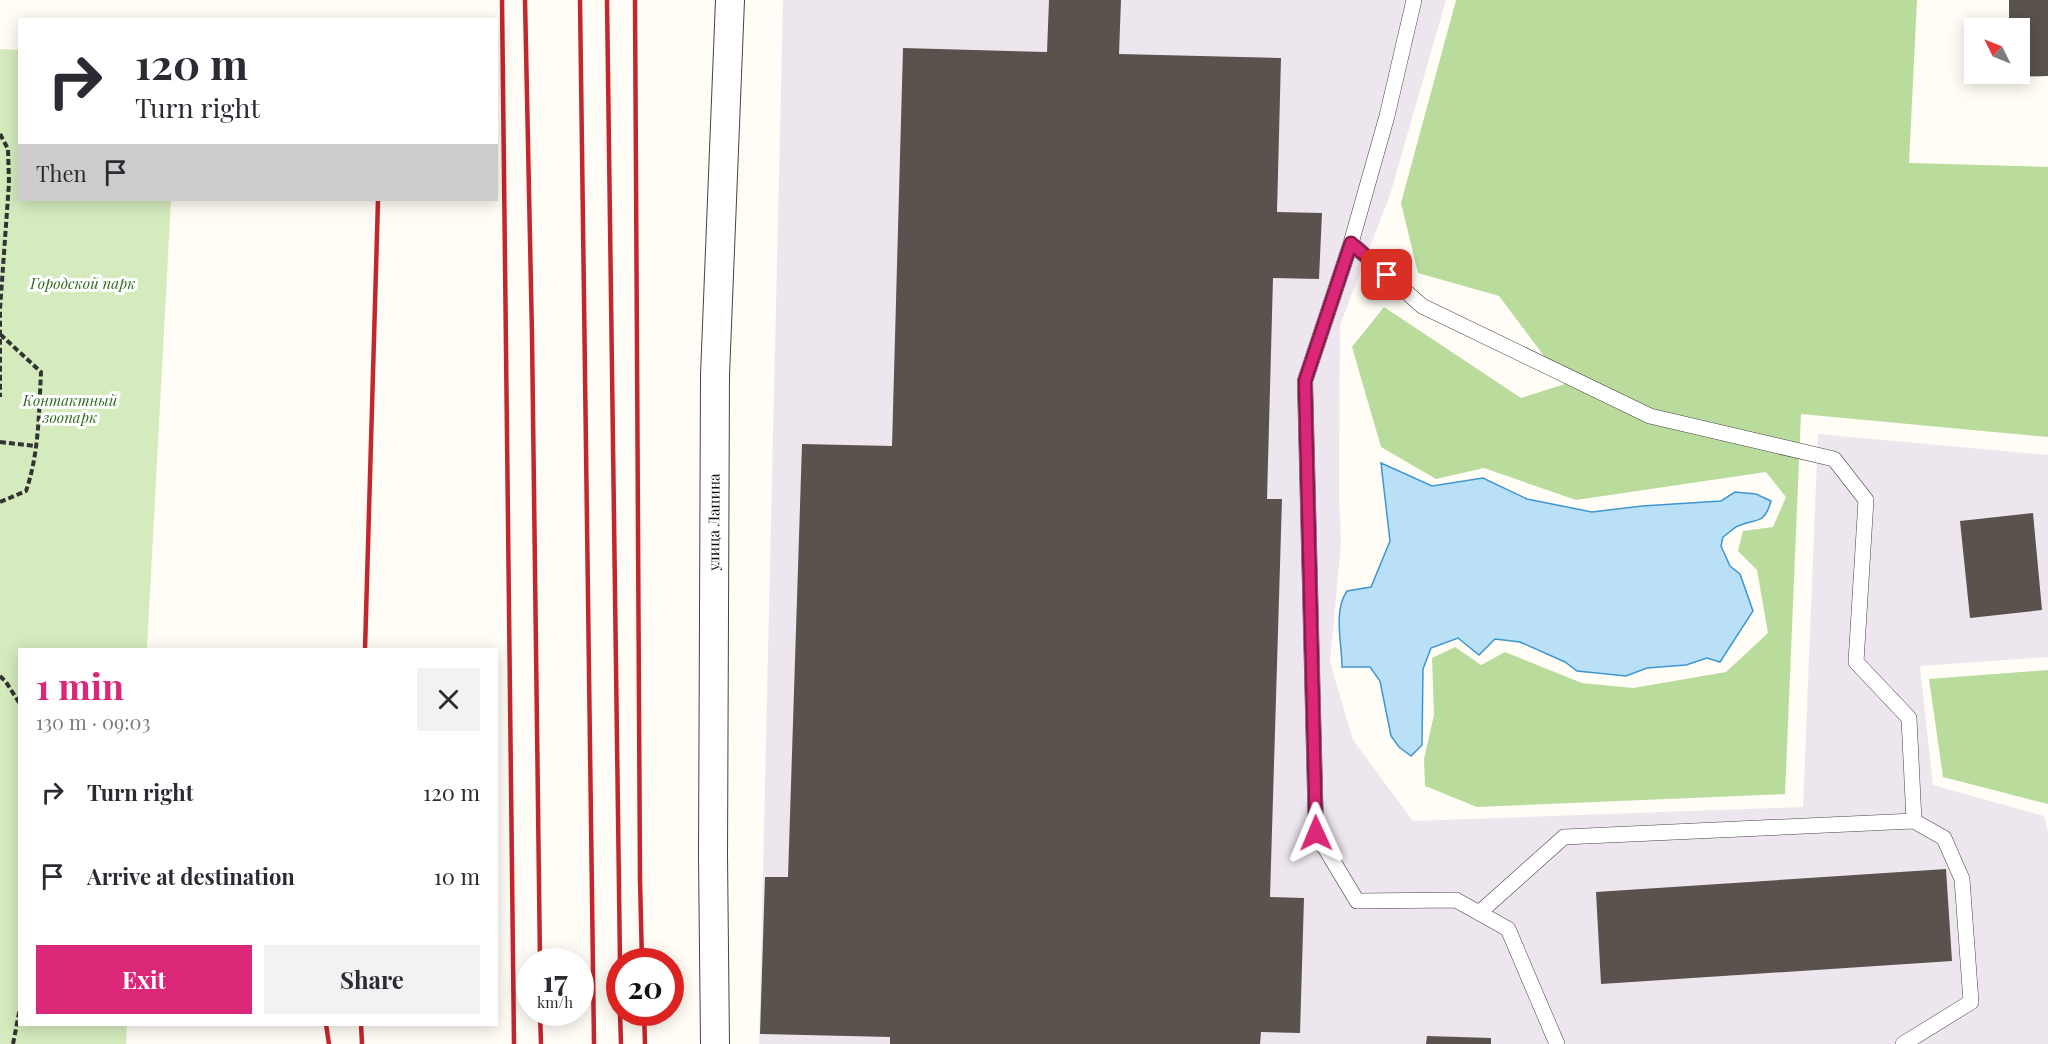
<!DOCTYPE html>
<meta charset="utf-8">
<style>
:root{--surface:#fff;--page:#f2f2f3;--text:#2b2b33;--muted:#7c7c81;--accent:#db2777}
body{margin:0;font-family:"Playfair Display",serif;background:var(--page);color:var(--text);height:100vh;display:flex;flex-direction:column;font-size:22px;white-space:nowrap}
*{box-sizing:border-box;margin:0}
p{font-size:20px;color:var(--muted)}
.icon{flex:none;width:33px;height:33px;fill:none;stroke:currentColor;stroke-width:2;stroke-linecap:round;stroke-linejoin:round}
.map{position:relative;flex:1;overflow:hidden}
.details{position:absolute;left:18px;top:648px;width:480px;height:378px;display:flex;flex-direction:column;background:var(--surface);border-radius:0px;box-shadow:0 3px 15px #0003}
.details>*{flex:none}
.top-card{position:absolute;left:18px;top:18px;width:480px;height:183px;border-radius:0px;box-shadow:0 3px 15px #0003;background:#fff;color:var(--text);overflow:hidden}
.needle{width:39px;rotate:313deg}
.controls{position:absolute;left:1964px;top:18px;display:grid;gap:12px}
.controls a{display:grid;place-items:center;width:66px;height:66px;border-radius:0px;background:var(--surface);box-shadow:0 3px 15px #0003;font-size:30px}
.speed{position:absolute;left:516px;top:948px;display:flex;gap:12px;font-size:30px;font-weight:700;text-align:center}
.speed>*{display:grid;place-content:center;width:78px;height:78px;border-radius:50%;background:var(--surface);box-shadow:0 3px 15px #0003;line-height:1}
.speed small{font-size:15px;font-weight:400}
.speed .limit{border:9px solid #d22;background:#fff;color:#111}
.pin{position:absolute;display:grid;place-items:center;width:51px;height:51px;color:#fff;margin:-26px;border-radius:12px;box-shadow:0 3px 9px #0006}
.me{position:absolute;width:66px;margin:-33px;rotate:359deg;stroke-linejoin:round;filter:drop-shadow(0 0 4px #0008)}
.turn{display:flex;align-items:center;gap:21px;height:126px;padding:0 18px;font-size:27px}
.turn .icon{width:78px;height:78px;stroke-width:2.5}
.turn b{display:block;font-size:42px;line-height:51px}
.then{display:flex;align-items:center;height:57px;padding:0 18px;background:#0003;gap:12px;font-size:22px}
.round{display:grid;place-items:center;flex:none;width:63px;height:63px;border-radius:0px;background:var(--page)}
.overview{display:flex;align-items:center;justify-content:space-between;height:102px;padding:0 18px}
h1{font-size:36px;font-weight:700;line-height:45px;color:var(--accent)}
.primary-button{display:flex;gap:12px;margin-top:auto;padding:12px 18px}
.primary-button a{flex:1;height:69px;border-radius:0px;background:var(--accent);color:#fff;font-size:24px;font-weight:700;line-height:69px;text-align:center}
.primary-button a+a{background:var(--page);color:var(--text)}
ul{padding:0;list-style:none}
li{display:flex;align-items:center;gap:18px;height:84px;padding:0 18px}
li div{flex:1}
li b{display:block;font-size:22px}
li em{font-style:normal}
.map>svg:first-child{display:block}
.industrial{fill:#eee6ef}
.green{fill:#d5ebbd}
.forest{fill:#b9dc9c}
.water{fill:#b9e0f7;stroke:#3f96cf;stroke-width:1.5}
.building{fill:#5a524d}
.lines{fill:none;stroke-linecap:round;stroke-linejoin:round}
.service-casing{stroke:#444;stroke-width:16}
.minor-casing{stroke:#444;stroke-width:30}
.path{stroke:#333;stroke-width:4;stroke-dasharray:6 3;stroke-linecap:butt}
.service{stroke:#fff;stroke-width:15}
.minor{stroke:#fff;stroke-width:28}
.rail{stroke:#c4262e;stroke-width:4.5}
.route-casing{stroke:#8e194d;stroke-width:15}
.route{stroke:#db2777;stroke-width:10}
.labels{text-anchor:middle;stroke-width:6;stroke-linejoin:round;paint-order:stroke}
.park-label{font-size:15px;font-style:italic;fill:#2f6b1f;stroke:#fff}
.street-label{font-size:15px;fill:#111;stroke:#fff}
</style>
<div class="map">
<svg width="2048" height="1044" viewBox="0 0 2048 1044">
<rect width="100%" height="100%" fill="#fffdf5"/>
<!-- industrial -->
<path class="industrial" d="M 783,0 L 1446,0 L 1390,195 L 1340,325 L 1339,491 L 1341,543 L 1330,662 L 1353,740 L 1413,821 L 1803,807 L 1818,434 L 2048,455 L 2048,657 L 1920,666 L 1933,785 L 2044,816 L 2048,832 L 2048,1044 L 759,1044 Z"/>
<!-- green -->
<path class="green" d="M 0,49 L 19,50 L 20,200 L 171,200 L 147,649 L 20,650 L 20,1024 L 127,1025 L 126,1044 L 0,1044 Z"/>
<!-- forest -->
<path class="forest" d="M 1456,0 L 1917,0 L 1909,163 L 2048,167 L 2048,437 L 1801,414 L 1785,794 L 1477,807 L 1425,786 L 1424,759 L 1434,715 L 1432,658 L 1455,647 L 1481,665 L 1505,652 L 1582,683 L 1633,688 L 1726,672 L 1768,633 L 1757,570 L 1738,551 L 1743,531 L 1773,527 L 1786,497 L 1766,472 L 1576,500 L 1484,468 L 1436,479 L 1381,447 L 1352,347 L 1384,307 L 1521,398 L 1565,384 L 1499,296 L 1418,273 L 1401,203 Z
M 2048,670 L 2048,804 L 1943,777 L 1929,679 Z"/>
<!-- water -->
<path class="water" d="M 1381,463 L 1432,486 L 1483,478 L 1527,499 L 1592,512 L 1642,506 L 1721,501 L 1735,492 L 1756,494 L 1771,501 C 1764,526 1756,518 1738,526 C 1733,528 1728,534 1723,537 L 1721,546 L 1730,566 L 1740,574 L 1753,611 L 1720,662 L 1707,658 L 1686,665 L 1647,668 L 1626,676 L 1577,671 L 1565,662 L 1520,642 L 1495,639 L 1479,655 L 1458,638 L 1431,648 L 1423,669 L 1422,745 L 1411,756 L 1399,747 L 1391,736 L 1380,681 L 1370,667 L 1342,667 C 1342,643 1333,611 1347,591 L 1371,587 L 1390,541 Z"/>
<!-- building -->
<path class="building" d="M 1049,0 L 1121,0 L 1119,54 L 1281,58 L 1277,212 L 1322,213 L 1319,279 L 1273,278 L 1267,499 L 1282,499 L 1270,897 L 1304,898 L 1300,1033 L 1261,1032 L 1260,1044 L 890,1044 L 890,1037 L 760,1034 L 765,877 L 788,877 L 802,444 L 892,446 L 903,48 L 1047,52 Z
M 2009,0 L 2048,0 L 2048,76 L 2010,77 L 2010,74 L 2019,74 L 2019,28 L 2009,28 Z
M 2033,513 L 2042,610 L 1970,618 L 1960,521 Z
M 1946,869 L 1952,961 L 1601,984 L 1596,892 Z
M 1427,1036 L 1491,1038 L 1491,1044 L 1426,1044 Z"/>
<g class="lines">
<!-- service casing -->
<g class="service-casing">
<path id="service" d="M 1414,0 L 1387,116 L 1351,243 L 1305,381 L 1316,833 L 1357,901 L 1456,900 L 1508,929 L 1557,1044
M 1351,243 L 1422,306 L 1650,416 L 1834,459 L 1866,500 L 1856,662 L 1909,718 L 1914,821
M 1479,913 L 1564,837 L 1914,821 L 1944,838 L 1962,879 L 1971,1002 L 1903,1044"/>
</g>
<!-- minor casing -->
<g class="minor-casing">
<g id="minor">
<path id="s1" d="M 715,1044 L 713,856 L 715,375 L 730,0"/>
</g>
</g>
<!-- path -->
<path class="path" d="M 0,134 L 8,149 L 9,183 L 0,309 L 0,397
M 0,442 L 35,446
M 0,502 L 26,491 C 39,454 39,411 41,372 L 1,335
M 0,676 L 6,682 L 20,704
M 13,1044 L 20,1008"/>
<!-- service -->
<use href="#service" class="service"/>
<!-- minor -->
<use href="#minor" class="minor"/>
<!-- rail -->
<path class="rail" d="M 502,0 L 514,1044
M 525,0 L 532,335 L 540,962
M 580,0 L 594,1044
M 607,0 L 620,962
M 635,0 L 640,880 L 642,962
M 365,650 L 378,200
M 540,1012 L 541,1044
M 620,1012 L 621,1044
M 644,1012 L 645,1044
M 326,1024 L 329,1044
M 361,1024 L 362,1044"/>
</g>
<g class="lines">
<!-- route casing -->
<g class="route-casing">
<path id="route" d="M 1316,833 L 1305,381 L 1351,243 L 1387,275"/>
</g>
<!-- route -->
<use href="#route" class="route"/>
</g>
<g class="labels">
<!-- park labels -->
<g class="park-label">
<text x="83" y="289">Городской парк</text>
<text x="70" y="406">Контактный<tspan x="70" dy="17">зоопарк</tspan></text>
</g>
<!-- street labels -->
<g class="street-label">
<text dy="5" stroke="none"><textPath href="#s1" startOffset="522">улица Лапина</textPath></text>
</g>
</g>
</svg>
<div class="controls">
<a><svg class="needle" viewBox="-14 -14 28 28"><path d="M0-13l5 13h-10z" fill="#e53935"/><path d="M0 13l5-13h-10z" fill="#7c7c81"/></svg></a>
</div>
<div class="speed"><div>17<small>km/h</small></div><div class="limit">20</div></div>
<div class="pin" style="left:1387px;top:275px;background:#d93025"><svg class="icon" aria-label="arrive" viewBox="0 0 24 24"><path d="M6 21V4h12l-3 4 3 4H6"/></svg></div>
<svg class="me" style="left:1316px;top:833px" viewBox="-20 -20 40 40"><path d="M0-17L14 15 0 8-14 15z" fill="#db2777" stroke="#fff" stroke-width="4"/></svg>
<div class="top-card">
<div class="turn"><svg class="icon" aria-label="right" viewBox="0 0 24 24"><path d="M7 20v-9h11M14 6l5 5-5 5"/></svg><div><b>120 m</b>Turn right</div></div>
<div class="then">Then<svg class="icon" aria-label="arrive" viewBox="0 0 24 24"><path d="M6 21V4h12l-3 4 3 4H6"/></svg></div>
</div>
<section class="details">
<div class="overview"><div><h1>1 min</h1><p>130 m · 09:03</p></div><a class="round"><svg class="icon" aria-label="close" viewBox="0 0 24 24"><path d="M6 6l12 12M18 6L6 18"/></svg></a></div>
<ul>
<li><svg class="icon" aria-label="right" viewBox="0 0 24 24"><path d="M7 20v-9h11M14 6l5 5-5 5"/></svg><div><b>Turn right</b></div><em>120 m</em></li>
<li><svg class="icon" aria-label="arrive" viewBox="0 0 24 24"><path d="M6 21V4h12l-3 4 3 4H6"/></svg><div><b>Arrive at destination</b></div><em>10 m</em></li>
</ul>
<div class="primary-button"><a>Exit</a><a>Share</a></div>
</section>
</div>
